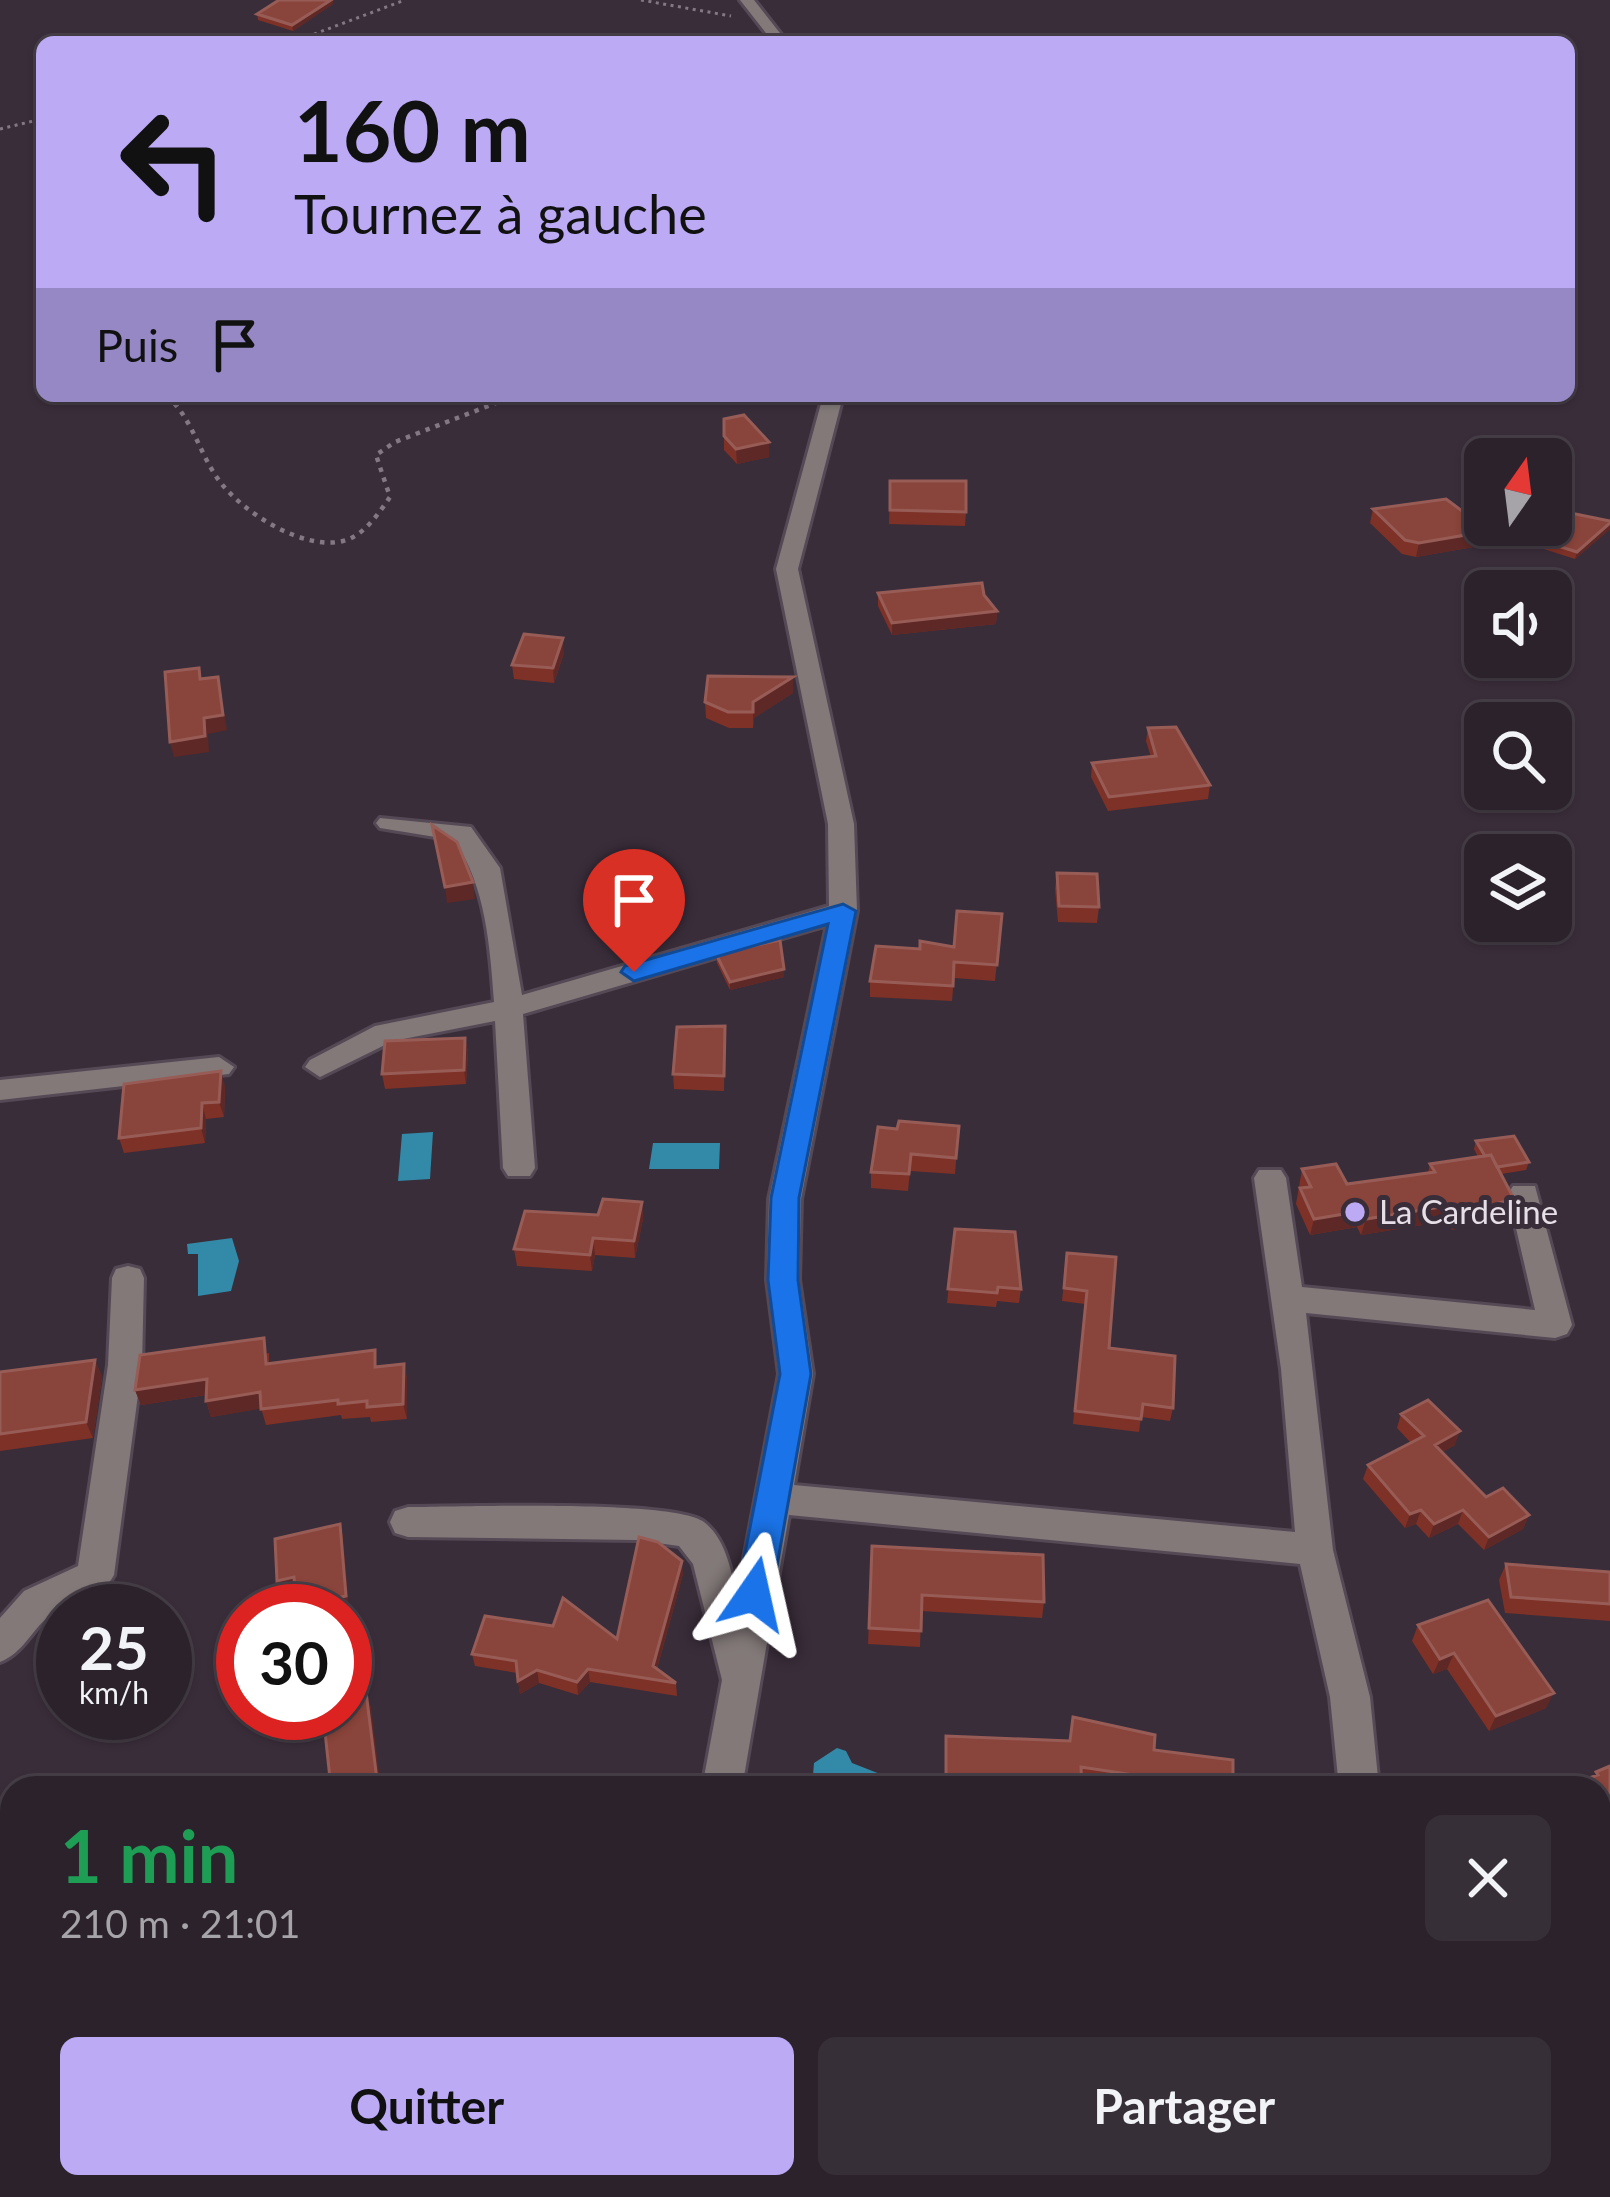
<!DOCTYPE html>
<html lang="fr">
<meta charset="utf-8">
<style>
:root{--surface:#2b222c;--page:#372f38;--text:#f1f3f6;--muted:#a6a4a9;--line:#473f48;--accent:#bcaaf5}
body{margin:0;font-family:Lato,sans-serif;background:var(--page);color:var(--text);height:100vh;display:flex;flex-direction:column;font-size:45px;white-space:nowrap}
*{box-sizing:border-box;margin:0}
p{font-size:39px;color:var(--muted)}
.icon{flex:none;width:66px;height:66px;fill:none;stroke:currentColor;stroke-width:2;stroke-linecap:round;stroke-linejoin:round}
.map{position:relative;flex:1;overflow:hidden}
.sheet{position:absolute;left:0px;top:1776px;width:1611px;height:423px;display:flex;flex-direction:column;background:var(--surface);border-radius:36px 36px 0 0;box-shadow:0 3px 9px #0004,0 0 0 3px var(--line)}
.sheet>*{flex:none}
.banner{position:absolute;left:36px;top:36px;width:1539px;height:366px;border-radius:18px;box-shadow:0 3px 9px #0004,0 0 0 3px var(--line);background:#bcaaf5;color:#111;overflow:hidden}
.needle{width:78px;rotate:14deg}
.tools{position:absolute;left:1464px;top:438px;display:grid;gap:24px}
.tools a{display:grid;place-items:center;width:108px;height:108px;border-radius:18px;background:var(--surface);box-shadow:0 3px 9px #0004,0 0 0 3px var(--line);font-size:60px}
.speed{position:absolute;left:36px;top:1584px;display:flex;gap:24px;font-size:60px;font-weight:700;text-align:center}
.speed>*{display:grid;place-content:center;width:156px;height:156px;border-radius:50%;background:var(--surface);box-shadow:0 3px 9px #0004,0 0 0 3px var(--line);line-height:1}
.speed small{font-size:30px;font-weight:400}
.speed .limit{border:18px solid #d22;background:#fff;color:#111}
.pin{position:absolute;display:grid;place-items:center;width:102px;height:102px;color:#fff;margin:-123px -51px;border-radius:50% 50% 50% 0;rotate:-45deg;box-shadow:0 0 12px #0007}
.pin .icon{rotate:45deg}
.me{position:absolute;width:132px;margin:-66px;rotate:11deg;stroke-linejoin:round;filter:drop-shadow(0 0 9px #0008)}
.turn{display:flex;align-items:center;gap:42px;height:252px;padding:0 60px;font-size:54px}
.turn .icon{width:156px;height:156px;stroke-width:2.5}
.turn b{display:block;font-size:84px;line-height:102px}
.then{display:flex;align-items:center;height:114px;padding:0 60px;background:#0003;gap:24px;font-size:45px}
.round{display:grid;place-items:center;flex:none;width:126px;height:126px;border-radius:18px;background:var(--page)}
.summary{display:flex;align-items:center;justify-content:space-between;height:204px;padding:0 60px}
h1{font-size:72px;font-weight:700;line-height:90px;color:#1e9e55}
.button{display:flex;gap:24px;margin-top:auto;padding:24px 60px}
.button a{flex:1;height:138px;border-radius:18px;background:var(--accent);color:#111;font-size:48px;font-weight:700;line-height:138px;text-align:center}
.button a+a{background:var(--page);color:var(--text)}
.map>svg:first-child{display:block}
.water{fill:#328aa8}
.lines{fill:none;stroke-linecap:round;stroke-linejoin:round}
.minor-casing{stroke:#554956;stroke-width:6}
.path-far1{stroke:#837884;stroke-width:3;stroke-dasharray:3 4.5;stroke-linecap:butt}
.path{stroke:#837884;stroke-width:4.5;stroke-dasharray:4.5 6;stroke-linecap:butt}
.minor{fill:#837979;fill-rule:evenodd}
.wall{fill:#7e3127}
.shaded-wall{fill:#5e2826}
.building{fill:#89443b;stroke:#985c56;stroke-width:3}
.route{fill:#1a73e8;stroke:#114b97;stroke-width:3}
.poi-dot{fill:#bcaaf5;stroke:#392d3a;stroke-width:4.5}
.labels{text-anchor:middle;stroke-width:10;stroke-linejoin:round;paint-order:stroke}
.poi-label{font-size:33px;fill:#e7dfe8;stroke:#392d3a;text-anchor:start}
</style>
<div class="map">
<svg width="1610" height="2197" viewBox="0 0 1610 2197">
<rect width="100%" height="100%" fill="#392d3a"/>
<!-- water -->
<path class="water" d="M 433,1132 L 430,1179 L 398,1181 L 402,1134 Z
M 653,1143 L 720,1143 L 719,1169 L 649,1169 Z
M 232,1238 L 239,1261 L 231,1291 L 198,1296 L 198,1254 L 188,1254 L 187,1244 Z
M 837,1748 L 846,1751 L 852,1763 L 880,1774 L 883,1788 L 812,1788 L 814,1763 Z"/>
<g class="lines">
<!-- minor casing -->
<g class="minor-casing">
<path id="minor" d="M 740,0 L 754,0 L 787,42 L 773,42 Z
M 823,396 L 843,396 L 798,569 L 854,824 L 857,911 L 801,1199 L 799,1280 L 813,1374 L 794,1485 L 1295,1532 L 1281,1369 L 1254,1178 L 1259,1170 L 1281,1170 L 1286,1178 L 1302,1287 L 1535,1310 L 1508,1194 L 1513,1186 L 1535,1186 L 1572,1325 L 1567,1334 L 1555,1338 L 1306,1313 L 1333,1550 L 1370,1697 L 1379,1788 L 1339,1788 L 1330,1697 L 1300,1564 L 789,1515 L 742,1788 L 702,1788 L 722,1680 L 693,1564 L 679,1546 L 636,1540 L 408,1537 L 395,1533 L 390,1522 L 395,1511 L 408,1507 C 456,1507 675,1499 704,1522 C 726,1539 731,1571 737,1596 L 779,1374 L 767,1280 L 769,1199 L 827,925 L 523,1014 L 535,1168 L 530,1176 L 508,1176 L 503,1168 L 495,1021 L 393,1041 L 320,1077 L 305,1067 L 310,1060 L 375,1026 L 494,1002 C 490,947 486,886 454,840 L 380,828 L 376,823 L 380,818 L 471,827 L 500,868 L 522,995 L 829,906 L 828,824 L 776,569 Z
M 219,1057 L 234,1067 L 229,1074 L 0,1100 L 0,1080 Z
M 128,1266 L 140,1269 L 144,1278 L 142,1365 L 114,1575 C 102,1599 69,1600 49,1616 C 31,1631 23,1653 0,1662 L 0,1618 L 24,1591 L 78,1566 L 108,1365 L 112,1278 L 116,1269 Z
M 630,2187 L 676,2187 L 675,2197 L 629,2197 Z"/>
</g>
<!-- path-far1 -->
<path class="path-far1" d="M 641,0 L 731,16
M 293,42 L 405,0
M 0,129 L 42,119"/>
<!-- path -->
<path class="path" d="M 167,396 C 194,420 199,455 221,483 C 244,513 304,551 343,541 C 364,536 379,513 390,497 L 376,455 L 395,442 L 514,396"/>
<!-- minor -->
<use href="#minor" class="minor"/>
</g>
<!-- wall -->
<path class="wall" d="M 333,4 L 293,31 L 258,20 L 257,14 Z
M 724,419 L 769,442 L 769,457 L 737,464 L 724,450 Z
M 890,481 L 966,512 L 965,526 L 889,524 Z
M 1373,509 L 1489,531 L 1485,545 L 1416,557 L 1402,554 L 1370,523 Z
M 1610,529 L 1575,559 L 1509,538 L 1511,531 Z
M 878,593 L 984,595 L 997,611 L 996,624 L 892,635 L 878,606 Z
M 564,653 L 554,683 L 514,679 L 512,665 Z
M 793,677 L 793,693 L 754,718 L 753,728 L 729,728 L 706,718 L 705,702 Z
M 1148,728 L 1210,785 L 1208,799 L 1108,811 L 1091,777 L 1092,763 L 1151,757 L 1146,741 Z
M 1057,873 L 1099,907 L 1097,923 L 1058,922 L 1055,889 Z
M 1002,914 L 995,981 L 954,978 L 952,1001 L 870,997 L 870,981 L 920,949 L 954,947 Z
M 716,954 L 784,977 L 730,990 L 717,963 Z
M 725,1026 L 724,1091 L 674,1089 L 673,1074 Z
M 465,1038 L 468,1052 L 466,1084 L 385,1089 L 382,1074 Z
M 225,1086 L 224,1117 L 206,1119 L 205,1143 L 124,1153 L 119,1138 Z
M 959,1126 L 955,1174 L 910,1171 L 908,1191 L 871,1188 L 871,1172 L 897,1129 Z
M 1476,1141 L 1529,1162 L 1526,1170 L 1501,1174 L 1508,1215 L 1452,1230 L 1447,1221 L 1361,1235 L 1357,1227 L 1310,1235 L 1296,1204 L 1302,1169 L 1347,1184 L 1428,1173 L 1430,1164 L 1478,1157 L 1474,1149 Z
M 642,1202 L 643,1219 L 635,1258 L 595,1255 L 592,1271 L 517,1266 L 514,1249 L 598,1215 Z
M 955,1229 L 1021,1289 L 1019,1303 L 997,1301 L 996,1307 L 947,1303 Z
M 1067,1253 L 1116,1257 L 1109,1348 L 1173,1408 L 1170,1421 L 1141,1417 L 1139,1432 L 1073,1424 L 1085,1304 L 1062,1301 Z
M 269,1353 L 269,1363 L 379,1367 L 404,1364 L 407,1379 L 407,1419 L 371,1422 L 370,1417 L 342,1419 L 341,1415 L 266,1425 L 261,1408 L 211,1417 L 206,1401 L 206,1395 L 141,1405 L 135,1390 Z
M 95,1360 L 102,1377 L 93,1438 L 0,1451 L 0,1372 Z
M 1401,1414 L 1455,1445 L 1442,1452 L 1486,1497 L 1529,1515 L 1523,1529 L 1484,1550 L 1458,1524 L 1429,1538 L 1416,1524 L 1405,1528 L 1363,1479 L 1368,1465 L 1411,1443 L 1397,1428 Z
M 872,1546 L 1044,1602 L 1042,1618 L 921,1611 L 920,1647 L 868,1644 Z
M 1506,1564 L 1610,1572 L 1610,1621 L 1505,1613 L 1499,1580 Z
M 683,1574 L 657,1669 L 676,1683 L 677,1696 L 590,1682 L 578,1695 L 539,1683 L 520,1694 L 517,1673 L 475,1666 L 472,1654 L 553,1626 L 617,1639 Z
M 1418,1625 L 1546,1708 L 1489,1731 L 1447,1669 L 1433,1674 L 1412,1641 Z
M 946,1736 L 1154,1750 L 1233,1788 L 1119,1788 L 1082,1782 L 1082,1788 L 945,1788 Z
M 1401,2187 L 1599,2187 L 1610,2197 L 1402,2197 Z"/>
<!-- shaded-wall -->
<path class="shaded-wall" d="M 331,0 L 333,0 L 333,4 L 293,31 L 292,25 Z
M 769,442 L 769,457 L 737,464 L 736,449 Z
M 1610,523 L 1610,529 L 1575,559 L 1577,552 Z
M 1489,531 L 1485,545 L 1416,557 L 1419,543 Z
M 997,611 L 996,624 L 892,635 L 892,623 Z
M 563,638 L 564,653 L 554,683 L 553,668 Z
M 218,677 L 227,730 L 208,734 L 209,752 L 174,757 L 170,742 L 204,718 Z
M 793,677 L 793,693 L 754,718 L 753,728 L 753,702 Z
M 473,882 L 475,899 L 447,903 L 445,887 Z
M 784,969 L 784,977 L 730,990 L 730,982 Z
M 465,1038 L 468,1052 L 466,1084 L 464,1070 Z
M 221,1071 L 225,1086 L 224,1117 L 219,1102 Z
M 202,1103 L 206,1119 L 205,1143 L 201,1128 Z
M 1514,1199 L 1508,1215 L 1452,1230 L 1458,1214 Z
M 642,1202 L 643,1219 L 635,1258 L 634,1241 Z
M 1453,1205 L 1447,1221 L 1361,1235 L 1366,1219 Z
M 1362,1211 L 1357,1227 L 1310,1235 L 1314,1219 Z
M 593,1238 L 595,1255 L 592,1271 L 590,1255 Z
M 95,1360 L 102,1377 L 93,1438 L 86,1422 Z
M 404,1364 L 407,1379 L 407,1419 L 403,1404 Z
M 207,1379 L 212,1394 L 141,1405 L 135,1390 Z
M 260,1392 L 265,1408 L 211,1417 L 206,1401 Z
M 1460,1431 L 1455,1445 L 1430,1458 L 1435,1445 Z
M 1421,1510 L 1416,1524 L 1405,1528 L 1410,1514 Z
M 1463,1510 L 1458,1524 L 1429,1538 L 1434,1524 Z
M 1529,1515 L 1523,1529 L 1484,1550 L 1489,1537 Z
M 340,1524 L 343,1536 L 349,1608 L 332,1611 L 331,1599 Z
M 682,1561 L 683,1574 L 654,1679 L 653,1666 Z
M 294,1577 L 298,1589 L 281,1593 L 277,1581 Z
M 1454,1653 L 1447,1669 L 1433,1674 L 1440,1659 Z
M 588,1669 L 590,1682 L 578,1695 L 577,1682 Z
M 537,1670 L 539,1683 L 520,1694 L 518,1681 Z
M 366,1692 L 371,1707 L 381,1788 L 378,1788 Z
M 1554,1693 L 1546,1708 L 1489,1731 L 1496,1716 Z
M 1610,1957 L 1610,1968 L 1606,1969 L 1599,1976 L 1599,1966 Z"/>
<!-- building -->
<path class="building" d="M 279,0 L 331,0 L 292,25 L 257,14 Z
M 744,415 L 769,442 L 736,449 L 724,436 L 724,419 Z
M 890,481 L 966,481 L 966,512 L 890,510 Z
M 1446,499 L 1489,531 L 1419,543 L 1405,540 L 1373,509 Z
M 1551,509 L 1610,521 L 1610,523 L 1577,552 L 1511,531 L 1520,525 L 1551,525 Z
M 982,583 L 984,595 L 997,611 L 892,623 L 878,593 Z
M 524,634 L 563,638 L 553,668 L 512,665 Z
M 199,668 L 200,679 L 218,677 L 223,715 L 204,718 L 205,736 L 170,742 L 165,672 Z
M 708,676 L 793,677 L 753,702 L 753,712 L 728,712 L 705,702 Z
M 1176,727 L 1210,785 L 1109,797 L 1092,763 L 1156,756 L 1148,728 Z
M 432,825 L 457,842 L 473,882 L 445,887 Z
M 1057,873 L 1097,874 L 1099,907 L 1059,906 Z
M 957,911 L 1002,914 L 997,965 L 954,962 L 953,986 L 870,981 L 876,946 L 920,949 L 920,941 L 954,947 Z
M 780,940 L 784,969 L 730,982 L 716,954 Z
M 725,1026 L 724,1076 L 673,1074 L 677,1027 Z
M 465,1038 L 464,1070 L 382,1074 L 385,1041 Z
M 221,1071 L 219,1102 L 202,1103 L 201,1128 L 119,1138 L 124,1084 Z
M 899,1121 L 959,1126 L 956,1158 L 911,1154 L 909,1174 L 871,1172 L 878,1127 L 897,1129 Z
M 1514,1136 L 1529,1162 L 1497,1167 L 1491,1155 L 1485,1156 L 1476,1141 Z
M 1491,1155 L 1514,1199 L 1458,1214 L 1453,1205 L 1366,1219 L 1362,1211 L 1314,1219 L 1300,1188 L 1311,1187 L 1302,1169 L 1336,1164 L 1347,1184 L 1435,1172 L 1430,1164 Z
M 603,1199 L 642,1202 L 634,1241 L 593,1238 L 590,1255 L 514,1249 L 525,1211 L 598,1215 Z
M 955,1229 L 1015,1232 L 1021,1289 L 998,1287 L 997,1293 L 948,1289 Z
M 1067,1253 L 1116,1257 L 1109,1348 L 1175,1356 L 1173,1408 L 1143,1404 L 1141,1419 L 1075,1411 L 1087,1291 L 1064,1288 Z
M 264,1338 L 266,1364 L 375,1350 L 375,1367 L 404,1364 L 403,1404 L 367,1407 L 367,1401 L 338,1404 L 338,1400 L 261,1409 L 260,1392 L 206,1401 L 207,1379 L 135,1390 L 140,1355 Z
M 95,1360 L 86,1422 L 0,1434 L 0,1372 Z
M 1428,1400 L 1460,1431 L 1435,1445 L 1486,1497 L 1503,1488 L 1529,1515 L 1489,1537 L 1463,1510 L 1434,1524 L 1421,1510 L 1410,1514 L 1368,1465 L 1424,1436 L 1401,1414 Z
M 340,1524 L 346,1596 L 331,1599 L 332,1611 L 296,1611 L 294,1577 L 277,1581 L 275,1539 Z
M 639,1537 L 658,1542 L 682,1561 L 653,1666 L 676,1683 L 588,1669 L 577,1682 L 537,1670 L 518,1681 L 516,1661 L 472,1654 L 485,1616 L 553,1626 L 563,1598 L 617,1639 Z
M 872,1546 L 1043,1555 L 1044,1602 L 922,1595 L 921,1631 L 869,1628 Z
M 1506,1564 L 1610,1572 L 1610,1604 L 1511,1597 Z
M 1488,1600 L 1554,1693 L 1496,1716 L 1454,1653 L 1440,1659 L 1418,1625 Z
M 366,1692 L 378,1788 L 331,1788 L 323,1713 L 345,1713 L 345,1697 Z
M 1073,1717 L 1155,1735 L 1154,1750 L 1233,1760 L 1233,1788 L 1154,1788 L 1154,1778 L 1081,1767 L 1082,1788 L 946,1788 L 946,1736 L 1070,1741 Z
M 1610,1766 L 1610,1957 L 1608,1958 L 1610,1962 L 1599,1966 L 1599,1788 L 1559,1788 L 1598,1775 L 1596,1772 Z
M 1610,2161 L 1610,2197 L 1416,2197 L 1414,2187 L 1599,2187 L 1599,2168 Z
M 889,2188 L 924,2193 L 924,2197 L 889,2197 Z"/>
<!-- route -->
<path class="route" d="M 843,904 L 856,911 L 799,1198 L 798,1280 L 811,1374 L 772,1594 L 767,1604 L 754,1609 L 742,1604 L 737,1594 L 780,1374 L 768,1280 L 771,1198 L 828,924 L 634,981 L 621,972 L 625,966 Z"/>
<!-- markers -->
<circle class="poi-dot" cx="1355" cy="1212" r="12"/>
<g class="labels">
<!-- poi labels -->
<g class="poi-label">
<text x="1379" y="1224">La Cardeline</text>
</g>
</g>
</svg>
<div class="tools">
<a><svg class="needle" viewBox="-14 -14 28 28"><path d="M0-13l5 13h-10z" fill="#e53935"/><path d="M0 13l5-13h-10z" fill="#a6a4a9"/></svg></a>
<a><svg class="icon" aria-label="sound" viewBox="0 0 24 24"><path d="M4 9h4l5-4v14l-5-4H4zM17 9q2 3 0 6"/></svg></a>
<a><svg class="icon" aria-label="search" viewBox="0 0 24 24"><circle cx="10" cy="10" r="6"/><path d="M15 15l6 6"/></svg></a>
<a><svg class="icon" aria-label="layers" viewBox="0 0 24 24"><path d="M12 4l9 5-9 5-9-5zM3 14l9 5 9-5"/></svg></a>
</div>
<div class="speed"><div>25<small>km/h</small></div><div class="limit">30</div></div>
<div class="pin" style="left:634px;top:972px;background:#d93025"><svg class="icon" aria-label="arrive" viewBox="0 0 24 24"><path d="M6 21V4h12l-3 4 3 4H6"/></svg></div>
<svg class="me" style="left:754px;top:1594px" viewBox="-20 -20 40 40"><path d="M0-17L14 15 0 8-14 15z" fill="#1a73e8" stroke="#fff" stroke-width="4"/></svg>
<div class="banner">
<div class="turn"><svg class="icon" aria-label="left" viewBox="0 0 24 24"><path d="M17 20v-9H6M10 6l-5 5 5 5"/></svg><div><b>160 m</b>Tournez à gauche</div></div>
<div class="then">Puis<svg class="icon" aria-label="arrive" viewBox="0 0 24 24"><path d="M6 21V4h12l-3 4 3 4H6"/></svg></div>
</div>
<section class="sheet">
<div class="summary"><div><h1>1 min</h1><p>210 m · 21:01</p></div><a class="round"><svg class="icon" aria-label="close" viewBox="0 0 24 24"><path d="M6 6l12 12M18 6L6 18"/></svg></a></div>
<div class="button"><a>Quitter</a><a>Partager</a></div>
</section>
</div>
